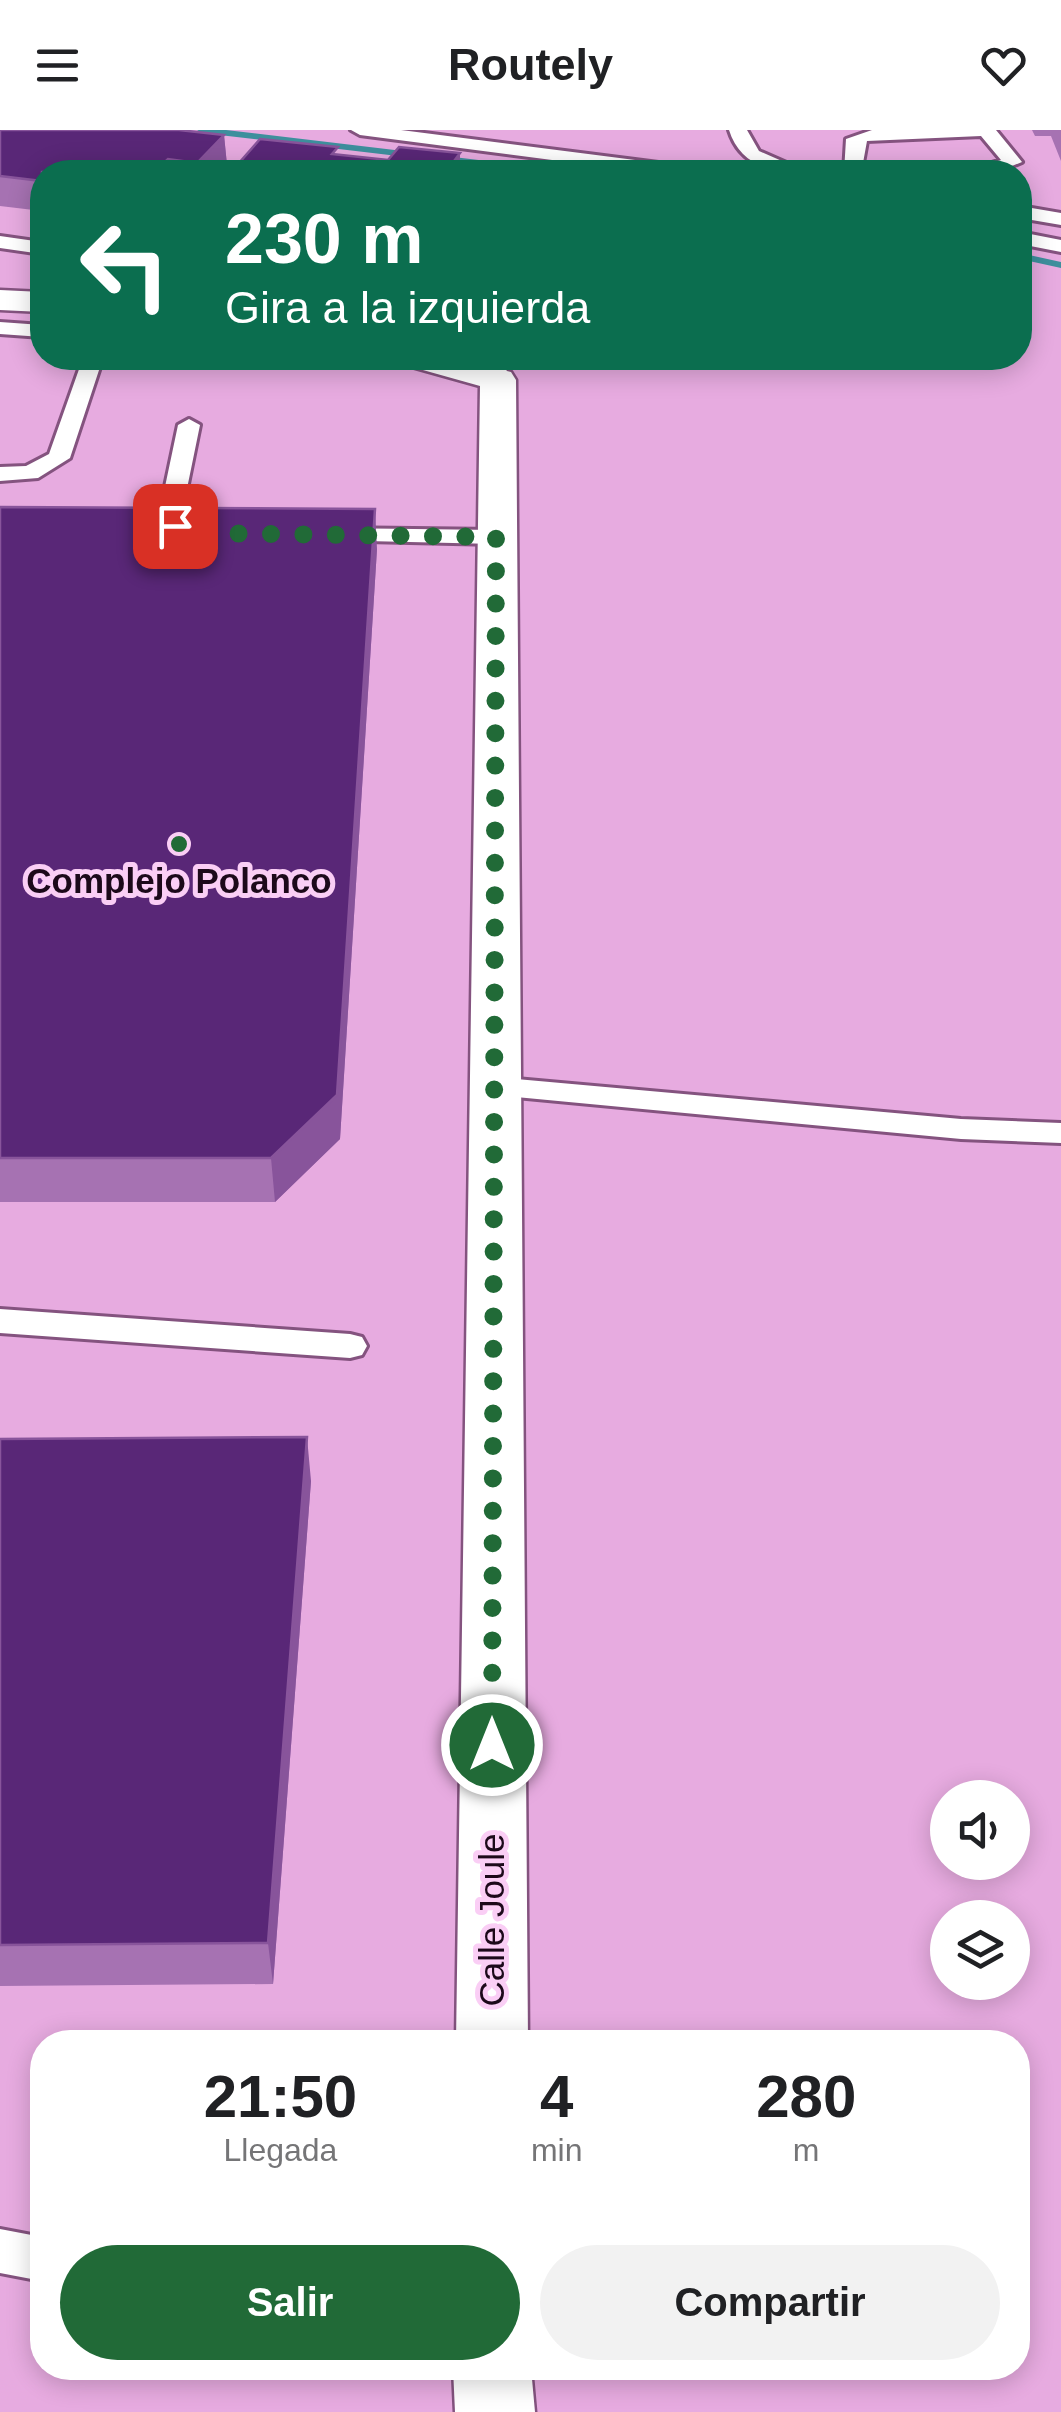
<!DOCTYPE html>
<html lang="es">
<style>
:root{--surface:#fff;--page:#f2f2f2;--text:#202124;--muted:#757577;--accent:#216a37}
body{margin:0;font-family:Arial,sans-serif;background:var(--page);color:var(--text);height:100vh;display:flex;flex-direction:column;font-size:38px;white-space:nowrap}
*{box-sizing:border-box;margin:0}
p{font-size:32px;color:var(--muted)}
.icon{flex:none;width:55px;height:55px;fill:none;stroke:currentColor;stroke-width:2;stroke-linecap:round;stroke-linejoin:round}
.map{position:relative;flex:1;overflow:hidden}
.drawer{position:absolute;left:30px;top:1900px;width:1000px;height:350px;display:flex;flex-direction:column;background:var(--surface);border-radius:40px;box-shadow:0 5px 25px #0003}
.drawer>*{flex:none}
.hud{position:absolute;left:30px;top:30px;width:1002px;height:210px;border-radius:40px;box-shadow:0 5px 25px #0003;background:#0b6e4f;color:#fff;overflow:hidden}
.fabs{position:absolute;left:930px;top:1650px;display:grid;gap:20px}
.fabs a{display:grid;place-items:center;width:100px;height:100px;border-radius:50%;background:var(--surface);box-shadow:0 5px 25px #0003;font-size:50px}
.pin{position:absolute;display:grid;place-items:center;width:85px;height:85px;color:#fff;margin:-42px;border-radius:20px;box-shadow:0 5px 15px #0006}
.me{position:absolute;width:110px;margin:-55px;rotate:0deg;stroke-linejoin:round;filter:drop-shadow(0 0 8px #0008)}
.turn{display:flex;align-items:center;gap:35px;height:210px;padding:0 30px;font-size:45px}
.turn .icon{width:130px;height:130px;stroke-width:2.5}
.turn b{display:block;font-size:70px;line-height:85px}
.eta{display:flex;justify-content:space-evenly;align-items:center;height:170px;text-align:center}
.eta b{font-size:60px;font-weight:700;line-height:70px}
.primary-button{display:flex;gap:20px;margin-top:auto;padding:20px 30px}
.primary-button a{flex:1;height:115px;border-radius:60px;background:var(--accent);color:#fff;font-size:40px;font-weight:700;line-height:115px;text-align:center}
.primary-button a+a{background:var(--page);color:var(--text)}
header{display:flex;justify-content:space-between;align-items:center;height:130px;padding:0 30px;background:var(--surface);font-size:45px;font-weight:700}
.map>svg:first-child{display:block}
.built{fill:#e7abe0;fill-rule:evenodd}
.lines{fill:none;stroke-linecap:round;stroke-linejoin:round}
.stream{fill:#3e8f9d;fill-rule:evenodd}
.service-casing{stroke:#84537f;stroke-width:6}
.minor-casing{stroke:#84537f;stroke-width:5}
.service{fill:#fff;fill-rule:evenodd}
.minor{fill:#fff;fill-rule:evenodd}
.wall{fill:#a672b2}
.shaded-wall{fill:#88549b}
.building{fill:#592777;stroke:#88549b;stroke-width:2.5}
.route{stroke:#216a37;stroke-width:18;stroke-dasharray:0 32.4}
.poi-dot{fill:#216a37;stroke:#facef5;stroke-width:4}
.labels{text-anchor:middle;stroke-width:10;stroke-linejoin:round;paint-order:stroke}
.poi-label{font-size:35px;font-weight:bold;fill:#1c091a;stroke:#facef5}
.street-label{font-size:35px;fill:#1c091a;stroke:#facef5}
</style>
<header><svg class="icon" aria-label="menu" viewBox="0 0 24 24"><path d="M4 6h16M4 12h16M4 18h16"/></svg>Routely<svg class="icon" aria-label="heart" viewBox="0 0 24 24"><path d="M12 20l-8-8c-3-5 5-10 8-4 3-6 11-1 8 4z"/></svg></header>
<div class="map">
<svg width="1061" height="2282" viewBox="0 0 1061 2282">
<rect width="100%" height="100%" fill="#f4bcee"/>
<!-- built -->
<path class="built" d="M 0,0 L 1061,0 L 1061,2282 L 0,2282 ZM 42,42 L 1020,42 L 1020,228 L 42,228 ZM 948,1668 L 1012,1668 L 1012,1732 L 948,1732 ZM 948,1788 L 1012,1788 L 1012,1852 L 948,1852 ZM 42,1912 L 1018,1912 L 1018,2238 L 42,2238 Z"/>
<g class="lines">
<!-- stream -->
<path class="stream" d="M 197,0 L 226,0 L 555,39 L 560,42 L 534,42 L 202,3 Z
M 1020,123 L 1061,132 L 1061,138 L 1020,129 Z"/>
<!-- service casing -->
<g class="service-casing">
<path id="service" d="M 351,0 L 401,0 L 682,36 L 691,42 L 644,42 L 360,5 Z
M 729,0 L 747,0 L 759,21 L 807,42 C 774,44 740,36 729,0 Z
M 872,0 L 996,0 L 1022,32 L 997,42 L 844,42 L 846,9 ZM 981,6 L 1001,30 L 988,34 L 863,33 L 867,11 Z
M 1020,76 L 1061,83 L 1061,95 L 1020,88 Z
M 1020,102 L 1061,110 L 1061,122 L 1020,114 Z
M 0,106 L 42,112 L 42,124 L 0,118 Z
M 0,192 L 42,195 L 42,207 L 0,204 Z
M 83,228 L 103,228 L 70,328 L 38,348 L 0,351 L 0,337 L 26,336 L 49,324 Z
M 488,228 L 508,228 L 505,254 L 491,254 Z
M 189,289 L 200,295 L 181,388 L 208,403 L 197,410 L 176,405 L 158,390 L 178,295 Z
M 331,398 L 496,400 L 508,407 L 496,414 L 323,410 L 319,405 Z
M 495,947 L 961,989 L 1061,993 L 1061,1013 L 961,1009 L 484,964 L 480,957 L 484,950 Z
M 0,1179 L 350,1204 L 362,1207 L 367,1216 L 362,1225 L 350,1228 L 0,1203 Z
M 0,2099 L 42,2107 L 42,2151 L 0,2143 Z"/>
</g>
<!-- minor casing -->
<g class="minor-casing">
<path id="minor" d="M 0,160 L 42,162 L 42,182 L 0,180 Z
M 399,228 L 455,228 L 511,242 L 516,250 L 528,1912 L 456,1912 L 480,256 L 405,235 Z
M 453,2238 L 531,2238 L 535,2282 L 455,2282 Z"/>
</g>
<!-- service -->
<use href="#service" class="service"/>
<!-- minor -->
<use href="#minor" class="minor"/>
</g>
<!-- wall -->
<path class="wall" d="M 0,0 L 224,5 L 227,35 L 220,42 L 42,42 L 42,81 L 0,76 Z
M 1032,0 L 1061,0 L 1061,31 L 1051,6 L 1035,6 Z
M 339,25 L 460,42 L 240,42 L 239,33 Z
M 0,377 L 377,419 L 340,1009 L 275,1072 L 0,1072 Z
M 0,1309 L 311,1351 L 273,1854 L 0,1856 Z"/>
<!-- shaded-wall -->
<path class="shaded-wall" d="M 224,5 L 227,35 L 220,42 L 198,42 L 197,33 Z
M 460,23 L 460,42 L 446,42 Z
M 168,29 L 169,42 L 154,42 Z
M 375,379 L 377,419 L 340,1009 L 275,1072 L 271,1028 Z
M 307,1307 L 311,1351 L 273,1854 L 268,1813 Z"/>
<!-- building -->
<path class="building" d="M 0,0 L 179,0 L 224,5 L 197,33 L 168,29 L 154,42 L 42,42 L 42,51 L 0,46 Z
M 260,9 L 338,17 L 332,24 L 388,30 L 399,17 L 460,23 L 446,42 L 311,42 L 312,41 L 239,33 Z
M 0,377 L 375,379 L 337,965 L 271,1028 L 0,1028 Z
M 307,1307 L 268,1813 L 0,1815 L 0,1309 Z"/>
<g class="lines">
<!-- route -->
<path class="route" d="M 175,396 L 195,403 L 496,407 L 492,1615"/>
</g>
<!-- markers -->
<circle class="poi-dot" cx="179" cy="714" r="10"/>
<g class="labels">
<!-- poi labels -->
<g class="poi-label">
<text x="179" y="763">Complejo Polanco</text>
</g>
<!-- street labels -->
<g class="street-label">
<text transform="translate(492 1790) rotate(-90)" y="12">Calle Joule</text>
</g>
</g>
</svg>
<div class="fabs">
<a><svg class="icon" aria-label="sound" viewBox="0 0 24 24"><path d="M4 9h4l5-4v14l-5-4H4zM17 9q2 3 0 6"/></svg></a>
<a><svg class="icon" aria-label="layers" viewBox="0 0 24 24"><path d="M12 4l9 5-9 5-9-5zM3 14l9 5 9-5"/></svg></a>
</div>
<div class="pin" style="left:175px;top:396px;background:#d93025"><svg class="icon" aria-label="arrive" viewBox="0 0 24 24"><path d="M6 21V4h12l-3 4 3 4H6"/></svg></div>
<svg class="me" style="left:492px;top:1615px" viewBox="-20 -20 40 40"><circle r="17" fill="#216a37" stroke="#fff" stroke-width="3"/><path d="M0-11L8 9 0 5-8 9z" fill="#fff"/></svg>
<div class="hud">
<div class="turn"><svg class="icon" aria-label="left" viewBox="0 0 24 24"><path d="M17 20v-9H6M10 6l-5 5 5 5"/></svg><div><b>230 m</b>Gira a la izquierda</div></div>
</div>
<section class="drawer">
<div class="eta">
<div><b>21:50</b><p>Llegada</p></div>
<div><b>4</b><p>min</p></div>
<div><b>280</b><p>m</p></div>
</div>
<div class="primary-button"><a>Salir</a><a>Compartir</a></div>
</section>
</div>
